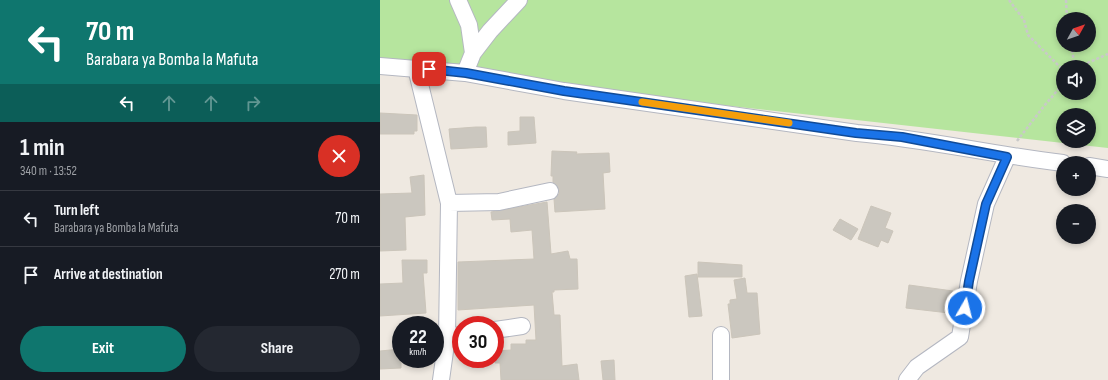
<!DOCTYPE html>
<meta charset="utf-8">
<style>
:root{--surface:#171b24;--page:#242831;--text:#f1f3f6;--muted:#9ea1a6;--line:#363941;--accent:#0f766e}
body{margin:0;font-family:"Sofia Sans Condensed",sans-serif;background:var(--page);color:var(--text);height:100vh;display:flex;flex-direction:column;font-size:15px;white-space:nowrap}
*{box-sizing:border-box;margin:0}
p{font-size:13px;color:var(--muted)}
.icon{flex:none;width:22px;height:22px;fill:none;stroke:currentColor;stroke-width:2;stroke-linecap:round;stroke-linejoin:round}
.map{position:relative;flex:1;overflow:hidden}
.details{display:flex;flex-direction:column;background:var(--surface);width:380px}
.details>*{flex:none}
.guide{background:#0f766e;color:#fff;overflow:hidden}
.needle{width:26px;rotate:50deg}
.fabs{position:absolute;left:676px;top:12px;display:grid;gap:8px}
.fabs a{display:grid;place-items:center;width:40px;height:40px;border-radius:50%;background:var(--surface);box-shadow:0 2px 6px #0003;font-size:20px}
.speed{position:absolute;left:12px;top:316px;display:flex;gap:8px;font-size:20px;font-weight:700;text-align:center}
.speed>*{display:grid;place-content:center;width:52px;height:52px;border-radius:50%;background:var(--surface);box-shadow:0 2px 6px #0003;line-height:1}
.speed small{font-size:10px;font-weight:400}
.speed .limit{border:6px solid #d22;background:#fff;color:#111}
.pin{position:absolute;display:grid;place-items:center;width:34px;height:34px;color:#fff;margin:-17px;border-radius:8px;box-shadow:0 2px 6px #0006}
.me{position:absolute;width:44px;margin:-22px;rotate:8deg;stroke-linejoin:round;filter:drop-shadow(0 0 3px #0008)}
.turn{display:flex;align-items:center;gap:14px;height:84px;padding:0 20px;font-size:18px}
.turn .icon{width:52px;height:52px;stroke-width:2.5}
.turn b{display:block;font-size:28px;line-height:34px}
.lanes{display:flex;align-items:center;height:38px;padding:0 20px;background:#0003;justify-content:center;gap:20px;direction:ltr}
.lanes .off{opacity:.35}
.round{display:grid;place-items:center;flex:none;width:42px;height:42px;border-radius:21px;background:var(--page)}
.overview{display:flex;align-items:center;justify-content:space-between;height:68px;padding:0 20px}
h1{font-size:24px;font-weight:700;line-height:30px}
.button{display:flex;gap:8px;margin-top:auto;padding:8px 20px}
.button a{flex:1;height:46px;border-radius:24px;background:var(--accent);color:#fff;font-size:16px;font-weight:700;line-height:46px;text-align:center}
.button a+a{background:var(--page);color:var(--text)}
ul{padding:0;list-style:none}
li{display:flex;align-items:center;gap:12px;height:56px;padding:0 20px;border-top:1px solid var(--line)}
li div{flex:1}
li b{display:block;font-size:15px}
li em{font-style:normal}
main{display:flex;flex:1;min-height:0}
.map>svg:first-child{display:block}
.green{fill:#b6e59e;fill-rule:evenodd}
.building{fill:#cbc7bf;stroke:#cbc5ba}
.lines{fill:none;stroke-linecap:round;stroke-linejoin:round}
.minor-casing{stroke:#b4b7c1;stroke-width:18}
.path{stroke:#c9c9c9;stroke-width:2.5;stroke-dasharray:3 2;stroke-linecap:butt}
.minor{stroke:#fff;stroke-width:16}
.route-casing{stroke:#114b97;stroke-width:10}
.route{stroke:#1a73e8;stroke-width:7}
.slow{stroke:#f59e0b;stroke-width:7}
</style>
<main>
<section class="details">
<div class="guide">
<div class="turn"><svg class="icon" aria-label="left" viewBox="0 0 24 24"><path d="M17 20v-9H6M10 6l-5 5 5 5"/></svg><div><b>70 m</b>Barabara ya Bomba la Mafuta</div></div>
<div class="lanes"><svg class="icon" aria-label="left" viewBox="0 0 24 24"><path d="M17 20v-9H6M10 6l-5 5 5 5"/></svg><svg class="icon off" aria-label="ahead" viewBox="0 0 24 24"><path d="M12 20V5M6 11l6-6 6 6"/></svg><svg class="icon off" aria-label="ahead" viewBox="0 0 24 24"><path d="M12 20V5M6 11l6-6 6 6"/></svg><svg class="icon off" aria-label="right" viewBox="0 0 24 24"><path d="M7 20v-9h11M14 6l5 5-5 5"/></svg></div>
</div>
<div class="overview"><div><h1>1 min</h1><p>340 m · 13:52</p></div><a class="round" style="background:#d93025;color:#fff"><svg class="icon" aria-label="close" viewBox="0 0 24 24"><path d="M6 6l12 12M18 6L6 18"/></svg></a></div>
<ul>
<li><svg class="icon" aria-label="left" viewBox="0 0 24 24"><path d="M17 20v-9H6M10 6l-5 5 5 5"/></svg><div><b>Turn left</b><p>Barabara ya Bomba la Mafuta</p></div><em>70 m</em></li>
<li><svg class="icon" aria-label="arrive" viewBox="0 0 24 24"><path d="M6 21V4h12l-3 4 3 4H6"/></svg><div><b>Arrive at destination</b></div><em>270 m</em></li>
</ul>
<div class="button"><a>Exit</a><a>Share</a></div>
</section>
<div class="map">
<svg width="728" height="380" viewBox="0 0 728 380">
<rect width="100%" height="100%" fill="#efe9e1"/>
<!-- green -->
<path class="green" d="M 0,0 L 728,0 L 728,148 L 0,67 ZM 683,19 L 709,19 L 709,45 L 683,45 ZM 683,67 L 709,67 L 709,93 L 683,93 ZM 683,115 L 709,115 L 709,141 L 683,141 Z"/>
<!-- building -->
<path class="building" d="M 0,113 L 37,115 L 37,131 L 34,131 L 34,134 L 0,134 Z
M 140,117 L 154,117 L 156,143 L 128,145 L 128,132 L 140,131 Z
M 96,127 L 106,127 L 107,147 L 71,149 L 69,129 Z
M 172,151 L 197,152 L 196,154 L 229,153 L 230,172 L 223,173 L 225,209 L 175,212 L 174,199 L 179,194 L 179,189 L 173,182 L 173,176 L 171,176 Z
M 44,175 L 45,215 L 25,217 L 26,250 L 0,251 L 0,194 L 32,193 L 30,177 Z
M 167,202 L 171,254 L 188,251 L 190,259 L 197,259 L 198,289 L 174,290 L 174,292 L 172,292 L 174,315 L 180,315 L 182,366 L 197,364 L 199,380 L 121,380 L 120,363 L 115,363 L 115,351 L 131,350 L 131,344 L 146,344 L 146,340 L 156,340 L 154,305 L 78,310 L 78,262 L 154,259 L 152,230 L 131,232 L 130,219 L 112,220 L 111,212 Z
M 491,206 L 511,213 L 505,228 L 513,231 L 508,243 L 501,240 L 498,247 L 478,239 Z
M 460,219 L 478,229 L 471,240 L 453,230 Z
M 22,260 L 47,260 L 47,273 L 43,273 L 46,313 L 0,316 L 0,284 L 23,283 Z
M 318,262 L 362,265 L 362,277 L 318,277 Z
M 317,274 L 322,316 L 309,317 L 305,276 Z
M 365,278 L 367,293 L 377,293 L 380,334 L 352,338 L 348,304 L 350,304 L 350,300 L 357,299 L 354,280 Z
M 529,285 L 573,291 L 573,302 L 569,313 L 526,308 Z
M 21,349 L 21,368 L 0,369 L 0,351 Z
M 234,360 L 235,380 L 223,380 L 221,361 Z"/>
<g class="lines">
<!-- minor casing -->
<g class="minor-casing">
<path id="minor" d="M 78,0 L 89,25 L 93,53
M 0,66 L 85,73 L 184,91 L 477,133 C 546,139 614,155 683,163
M 36,68 L 69,203 L 67,337 L 61,380
M 85,73 L 93,53 L 110,31 L 139,0
M 709,166 L 728,169
M 69,203 L 119,202 L 170,191
M 115,330 L 142,326
M 67,337 L 81,335
M 341,380 L 341,335
M 527,380 L 537,367 L 580,337 L 589,281 L 606,204 L 627,157"/>
</g>
<!-- path -->
<path class="path" d="M 629,0 L 644,20 L 648,35 L 683,70
M 686,0 L 687,19
M 691,45 L 695,67
M 698,67 L 728,54
M 637,141 L 664,106 L 683,84"/>
<!-- minor -->
<use href="#minor" class="minor"/>
</g>
<g class="lines">
<!-- route casing -->
<g class="route-casing">
<path id="route" d="M 49,69 L 86,73 L 184,91 L 261,102 L 476,133 L 522,137 L 627,157 L 606,204 L 589,281 L 585,308"/>
</g>
<!-- route -->
<use href="#route" class="route"/>
<!-- slow -->
<path class="slow" d="M 262,102 L 409,123"/>
</g>
</svg>
<div class="fabs">
<a><svg class="needle" viewBox="-14 -14 28 28"><path d="M0-13l5 13h-10z" fill="#e53935"/><path d="M0 13l5-13h-10z" fill="#9ea1a6"/></svg></a>
<a><svg class="icon" aria-label="sound" viewBox="0 0 24 24"><path d="M4 9h4l5-4v14l-5-4H4zM17 9q2 3 0 6"/></svg></a>
<a><svg class="icon" aria-label="layers" viewBox="0 0 24 24"><path d="M12 4l9 5-9 5-9-5zM3 14l9 5 9-5"/></svg></a>
<a>+</a>
<a>−</a>
</div>
<div class="speed"><div>22<small>km/h</small></div><div class="limit">30</div></div>
<div class="pin" style="left:49px;top:69px;background:#d93025"><svg class="icon" aria-label="arrive" viewBox="0 0 24 24"><path d="M6 21V4h12l-3 4 3 4H6"/></svg></div>
<svg class="me" style="left:585px;top:308px" viewBox="-20 -20 40 40"><circle r="17" fill="#1a73e8" stroke="#fff" stroke-width="3"/><path d="M0-11L8 9 0 5-8 9z" fill="#fff"/></svg>
</div>
</main>
